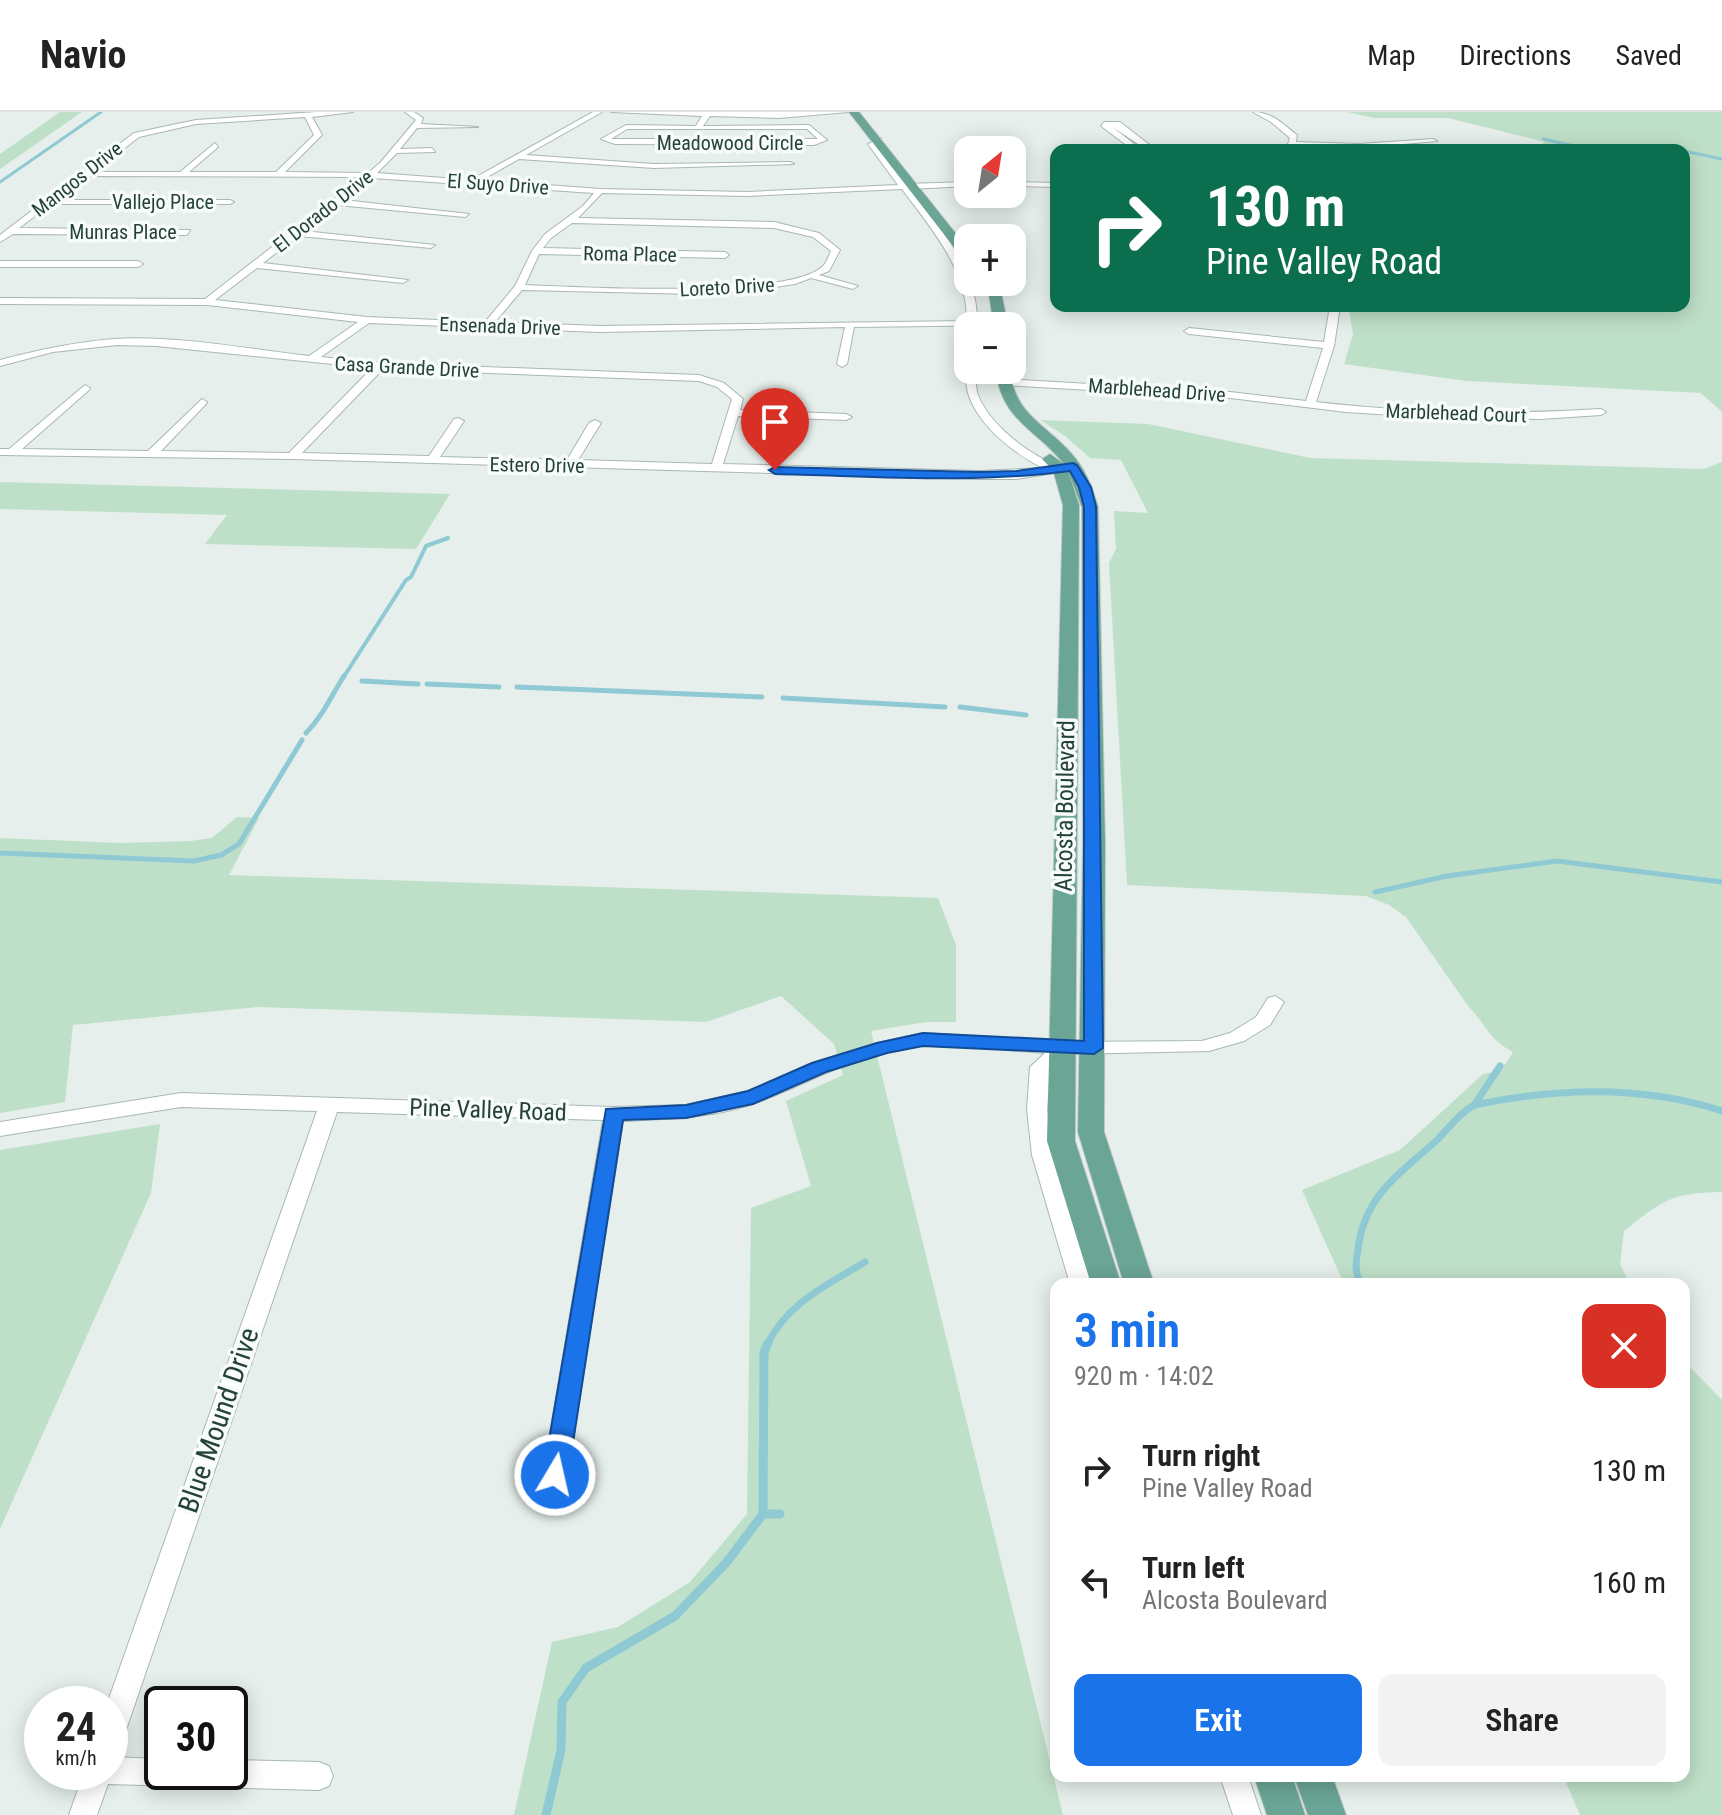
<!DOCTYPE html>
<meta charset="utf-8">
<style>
:root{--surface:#fff;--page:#f2f2f2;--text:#222;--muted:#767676;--line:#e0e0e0;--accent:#1a73e8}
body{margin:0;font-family:"Roboto Condensed",sans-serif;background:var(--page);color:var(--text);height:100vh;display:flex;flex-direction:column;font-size:30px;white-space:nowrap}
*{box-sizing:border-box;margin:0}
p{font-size:26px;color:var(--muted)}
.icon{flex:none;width:44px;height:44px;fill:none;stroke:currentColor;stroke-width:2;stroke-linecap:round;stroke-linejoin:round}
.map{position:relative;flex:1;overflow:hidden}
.drawer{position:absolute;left:1050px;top:1166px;width:640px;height:504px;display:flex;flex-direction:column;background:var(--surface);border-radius:16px;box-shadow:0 4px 20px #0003}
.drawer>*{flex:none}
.top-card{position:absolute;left:1050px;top:32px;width:640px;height:168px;border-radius:16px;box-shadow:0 4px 20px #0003;background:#0b6e4f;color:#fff;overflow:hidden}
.needle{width:52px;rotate:30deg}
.fabs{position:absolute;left:954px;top:24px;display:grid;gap:16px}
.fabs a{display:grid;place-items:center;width:72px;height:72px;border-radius:16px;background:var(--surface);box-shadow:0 4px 20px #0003;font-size:40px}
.speed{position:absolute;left:24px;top:1574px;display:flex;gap:16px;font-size:40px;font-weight:700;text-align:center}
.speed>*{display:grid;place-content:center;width:104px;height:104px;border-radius:50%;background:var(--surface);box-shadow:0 4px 20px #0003;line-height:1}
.speed small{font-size:20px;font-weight:400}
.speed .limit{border:4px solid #111;border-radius:12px;background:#fff;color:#111}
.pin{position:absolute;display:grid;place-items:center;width:68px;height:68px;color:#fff;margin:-82px -34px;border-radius:50% 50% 50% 0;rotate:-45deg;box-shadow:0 0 8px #0007}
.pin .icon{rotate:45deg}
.me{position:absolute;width:88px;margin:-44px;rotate:9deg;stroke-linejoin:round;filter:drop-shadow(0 0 6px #0008)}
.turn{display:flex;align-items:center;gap:28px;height:168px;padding:0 24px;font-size:36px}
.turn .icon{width:104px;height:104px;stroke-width:2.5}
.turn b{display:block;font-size:56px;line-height:68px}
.round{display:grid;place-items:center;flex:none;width:84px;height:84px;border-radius:16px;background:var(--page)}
.headline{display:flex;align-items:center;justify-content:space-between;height:136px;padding:0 24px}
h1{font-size:48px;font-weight:600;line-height:60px;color:var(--accent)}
.primary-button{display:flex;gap:16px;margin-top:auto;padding:16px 24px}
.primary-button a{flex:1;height:92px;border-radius:16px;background:var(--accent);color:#fff;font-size:32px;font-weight:600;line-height:92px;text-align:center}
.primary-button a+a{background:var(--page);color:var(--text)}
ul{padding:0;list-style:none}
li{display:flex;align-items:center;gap:24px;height:112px;padding:0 24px}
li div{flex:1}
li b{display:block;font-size:30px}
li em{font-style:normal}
header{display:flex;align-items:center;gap:48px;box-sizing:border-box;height:112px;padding:0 40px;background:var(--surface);border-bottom:2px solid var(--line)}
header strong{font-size:38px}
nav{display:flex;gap:44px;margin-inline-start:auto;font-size:28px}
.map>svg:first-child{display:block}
.green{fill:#bfe0c8}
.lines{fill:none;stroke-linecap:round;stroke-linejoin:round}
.stream-far4{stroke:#8ec9d4;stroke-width:3}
.stream-far3{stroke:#8ec9d4;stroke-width:4}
.stream-far2{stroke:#8ec9d4;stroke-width:5}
.stream-far1{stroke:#8ec9d4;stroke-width:7}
.stream{stroke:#8ec9d4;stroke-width:9}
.minor-casing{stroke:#a8b8b2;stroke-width:2}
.major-casing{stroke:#c2cac8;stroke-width:2}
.minor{fill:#fff;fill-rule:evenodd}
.major{fill:#6aa596;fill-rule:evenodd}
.route{fill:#1a73e8;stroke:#114b97;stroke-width:2}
.labels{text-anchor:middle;stroke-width:7;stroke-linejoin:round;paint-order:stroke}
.far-street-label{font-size:20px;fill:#24423a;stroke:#f7fbf9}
.street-label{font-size:24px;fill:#24423a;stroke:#f7fbf9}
.near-street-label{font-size:28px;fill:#24423a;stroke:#f7fbf9}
</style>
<header>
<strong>Navio</strong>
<nav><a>Map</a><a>Directions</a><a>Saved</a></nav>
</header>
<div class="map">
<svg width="1722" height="1703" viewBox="0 0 1722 1703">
<rect width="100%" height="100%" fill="#e6efeb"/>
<!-- green -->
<path class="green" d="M 60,0 L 82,0 L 0,57 L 0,42 Z
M 1348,0 L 1722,0 L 1722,300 L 1701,281 L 1466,269 L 1344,252 L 1353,222 L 1348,194 L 1684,194 L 1684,38 L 1534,38 L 1545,30 L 1448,6 L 1374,6 Z
M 1040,308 L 1148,312 L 1310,346 L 1704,357 L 1722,350 L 1722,1080 C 1671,1081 1663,1088 1624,1119 L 1620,1152 L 1630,1172 L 1344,1172 L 1302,1078 L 1400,1038 L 1483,962 C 1500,960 1505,955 1513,940 C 1488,927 1486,912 1468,894 L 1406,805 L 1389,793 L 1366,784 L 1127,773 L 1109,451 L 1116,437 L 1114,399 L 1148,401 L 1121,348 L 1090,346 L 1065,324 Z
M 0,370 L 450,382 L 416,437 L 205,432 L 227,403 L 0,397 Z
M 237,705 L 259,706 L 229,763 L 938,786 L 956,833 L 956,910 L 926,910 L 871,919 L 1063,1703 L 514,1703 L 552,1530 L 618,1515 L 690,1470 L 747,1402 L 751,1096 L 811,1074 L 786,989 L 843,963 L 834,932 L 781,884 L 706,910 L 258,895 L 73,913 L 65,990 L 0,1001 L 0,726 L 121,731 L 190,729 L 212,726 Z
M 160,1012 L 151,1081 L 0,1417 L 0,1038 Z
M 1684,1249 L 1722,1288 L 1722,1703 L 1580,1703 L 1563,1664 L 1684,1664 Z"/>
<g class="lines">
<!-- stream-far4 -->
<path class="stream-far4" d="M 1543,27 L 1592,38
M 1684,39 L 1722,47
M 0,70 L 101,0"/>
<!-- stream-far3 -->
<path class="stream-far3" d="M 343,566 L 406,468 L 411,465 L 426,434 L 448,426"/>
<!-- stream-far2 -->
<path class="stream-far2" d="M 362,569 L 418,572
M 427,572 L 499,575
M 517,575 L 762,585
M 783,586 L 945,595
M 960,595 L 1026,603
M 306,621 C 323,604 331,584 344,564
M 0,741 L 194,749 L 221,743 L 239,732 L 302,628
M 1375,780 L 1447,764 L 1557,749 L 1722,770"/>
<!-- stream-far1 -->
<path class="stream-far1" d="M 1475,992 L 1500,954
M 1361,1172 C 1354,1159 1356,1151 1358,1137 C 1365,1082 1400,1062 1438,1027 C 1449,1016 1465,994 1479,992 C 1559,976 1645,974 1722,999
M 767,1233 C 787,1191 827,1173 865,1150"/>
<!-- stream -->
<path class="stream" d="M 763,1402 L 780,1402
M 546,1703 L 561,1638 L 562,1590 L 586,1556 L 675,1504 L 726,1451 L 763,1402 L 764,1240 L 768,1231"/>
<!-- minor casing -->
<g class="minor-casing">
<path id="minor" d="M 316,0 L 353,0 L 312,5 L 322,23 L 285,60 L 368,61 L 380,51 L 416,8 L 405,0 L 414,0 L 423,6 L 421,12 L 478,15 L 417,16 L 400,37 L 432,36 L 435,40 L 397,41 L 377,61 L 471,68 L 593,0 L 602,0 L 526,43 L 654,52 L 790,50 L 794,52 L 654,56 L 519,47 L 482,68 L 600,77 L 747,80 L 898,73 L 868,32 L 881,26 L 876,33 L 906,72 L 968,70 L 968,74 L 910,77 C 941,119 977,156 977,209 L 1001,210 L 1006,213 L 854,215 L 847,252 L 842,255 L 837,252 L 845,215 L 600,220 L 369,211 L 321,245 L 380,251 L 699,263 L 724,271 L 743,287 L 740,298 L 846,302 L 852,305 L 846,308 L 738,304 L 723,352 L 979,359 L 1043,356 C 1010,340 956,297 968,256 L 977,258 C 976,266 975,275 978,283 C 988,310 1024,339 1050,350 C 1060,355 1070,349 1079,355 L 1073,358 L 1016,367 L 979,367 L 292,347 L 0,343 L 0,337 L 9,337 L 85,273 L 90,276 L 89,278 L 22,337 L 148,339 L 202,287 L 207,290 L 206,292 L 161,339 L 289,341 L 372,256 L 156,234 L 117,233 L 53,240 L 0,254 L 0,248 C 38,238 75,230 114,227 C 174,223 249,237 309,244 L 358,210 L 207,193 L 0,192 L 0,186 L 205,187 L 362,65 L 87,64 L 57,88 L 230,88 L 234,90 L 230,92 L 51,92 L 19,116 L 190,118 L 187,123 L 13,122 L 0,130 L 0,123 L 134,21 L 196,8 ZM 305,5 L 314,23 L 276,60 L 189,60 L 218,35 L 215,31 L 180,60 L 94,60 L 139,25 L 196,12 ZM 372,66 L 594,81 L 583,94 L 545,122 L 532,139 L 515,174 L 485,210 L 367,205 L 215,188 L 257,156 L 403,171 L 408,168 L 263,151 L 298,124 L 431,136 L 435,133 L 304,119 L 337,93 L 465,105 L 469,102 L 343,88 ZM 902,77 C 932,118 967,156 967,209 L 600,214 L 495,210 L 522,178 L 696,182 L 749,179 L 795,172 L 811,166 L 853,177 L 858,174 L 819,163 L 829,159 L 840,138 L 819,121 L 774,110 L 578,106 L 602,81 L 747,84 ZM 572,111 L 774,116 L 813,125 L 831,139 C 829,143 826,152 822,155 C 786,187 578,175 525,173 L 539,142 L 725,146 L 729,143 L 725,140 L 543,136 L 551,126 ZM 383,257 L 699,269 L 717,275 L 732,287 L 712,352 L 578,348 L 601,311 L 595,308 L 589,311 L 567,348 L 440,345 L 464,309 L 458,306 L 454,307 L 429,344 L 302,341 Z
M 611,0 L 849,0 L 779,6 L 710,4 L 703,14 L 809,13 L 827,28 L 814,33 L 615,32 L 601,27 L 626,13 L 696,14 L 702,4 ZM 627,17 L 807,17 L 818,27 L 611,27 Z
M 1253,0 C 1272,0 1283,12 1297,23 L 1296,30 L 1359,32 L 1433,27 L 1437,29 L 1359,36 L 1295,34 L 1294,38 L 1286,38 L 1290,26 L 1271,10 Z
M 1104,10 L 1120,10 L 1156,38 L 1147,38 L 1111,14 L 1142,38 L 1133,38 L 1101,14 Z
M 1012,70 L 1056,71 L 1056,75 L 1012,74 Z
M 0,149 L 138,149 L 143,152 L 138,155 L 0,155 Z
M 1330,194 L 1340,194 L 1334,234 L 1316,290 C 1410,301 1506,303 1601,297 L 1606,300 L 1601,303 L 1540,307 L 1425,305 L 1346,300 L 1230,286 L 1003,273 L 998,270 L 1003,267 L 1230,280 L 1306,289 L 1323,236 L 1189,222 L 1184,219 L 1189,216 L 1324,230 Z
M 1275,884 L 1284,890 L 1270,913 L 1244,929 L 1209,939 L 1068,942 L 1050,957 L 1047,997 L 1052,1043 L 1092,1172 L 1070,1172 L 1032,1043 L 1027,997 L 1030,955 L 1045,941 C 1007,939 959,930 923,933 C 866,938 813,969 761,989 C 717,1006 669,1007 623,1009 L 567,1363 L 564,1370 L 555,1373 L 546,1370 L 543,1363 L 603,1008 L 337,1000 L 124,1624 L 120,1633 L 110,1637 L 110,1592 L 107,1592 L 317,999 L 181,995 L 0,1024 L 0,1010 L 181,981 L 614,995 L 686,993 L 748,979 L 812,951 L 877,931 L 923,921 L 1063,930 L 1202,929 L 1230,921 L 1256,905 L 1268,886 Z
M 110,1645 L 162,1647 L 162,1660 L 230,1660 L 230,1648 L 319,1650 L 329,1654 L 333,1664 L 329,1674 L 319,1678 L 108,1672 L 97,1703 L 69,1703 L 84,1660 L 110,1660 Z
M 1220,1664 L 1248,1664 L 1261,1703 L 1233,1703 Z"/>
</g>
<!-- major casing -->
<g class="major-casing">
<path id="major" d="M 849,0 L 859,0 L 968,137 L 968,149 L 964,148 Z
M 987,170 L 999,170 L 1008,214 L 994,214 Z
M 996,258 L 1010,258 C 1015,303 1043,310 1070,340 C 1085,356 1092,375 1098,395 L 1105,731 L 1104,1020 L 1154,1172 L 1124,1172 L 1078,1020 L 1083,731 L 1082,395 L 1068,359 L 1079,393 L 1075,1029 L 1121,1172 L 1091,1172 L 1047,1029 L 1063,393 L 1053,358 L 1042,347 L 1050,342 L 1065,353 C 1037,317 1001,309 996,258 Z
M 1254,1664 L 1292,1664 L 1305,1703 L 1267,1703 Z
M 1294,1664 L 1332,1664 L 1346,1703 L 1308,1703 Z"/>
</g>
<!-- minor -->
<use href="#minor" class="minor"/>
<!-- major -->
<use href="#major" class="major"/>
</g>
<!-- route -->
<path class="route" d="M 1073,351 L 1077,353 L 1091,375 L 1096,395 L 1103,936 L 1094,942 L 923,934 L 887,941 L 826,960 L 753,992 L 686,1006 L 623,1008 L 568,1363 L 564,1370 L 555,1373 L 547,1370 L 543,1363 L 606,997 L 686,993 L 748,979 L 812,951 L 877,931 L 923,921 L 1084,929 L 1084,395 L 1079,375 L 1070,359 C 972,372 873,364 775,362 L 769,358 L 775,355 L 979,360 L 1016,359 Z"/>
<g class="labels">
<!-- far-street labels -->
<g class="far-street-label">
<text x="730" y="38">Meadowood Circle</text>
<text transform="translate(77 67) rotate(-38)" y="7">Mangos Drive</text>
<text transform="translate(498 72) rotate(4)" y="7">El Suyo Drive</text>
<text x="163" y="97">Vallejo Place</text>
<text transform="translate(323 99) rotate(-38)" y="7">El Dorado Drive</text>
<text x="123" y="127">Munras Place</text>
<text transform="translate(630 142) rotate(1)" y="7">Roma Place</text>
<text transform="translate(727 175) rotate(-3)" y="7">Loreto Drive</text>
<text transform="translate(500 214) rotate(2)" y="7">Ensenada Drive</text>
<text transform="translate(407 255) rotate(3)" y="7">Casa Grande Drive</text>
<text transform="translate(1157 278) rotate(4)" y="7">Marblehead Drive</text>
<text transform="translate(1456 301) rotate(2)" y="7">Marblehead Court</text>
<text transform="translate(537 353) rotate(1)" y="7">Estero Drive</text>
</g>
<!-- street labels -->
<g class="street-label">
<text transform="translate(1065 694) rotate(-89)" y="8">Alcosta Boulevard</text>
<text transform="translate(488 998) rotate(2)" y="8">Pine Valley Road</text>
</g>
<!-- near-street labels -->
<g class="near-street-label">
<text transform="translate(218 1308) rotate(-71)" y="10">Blue Mound Drive</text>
</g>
</g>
</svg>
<div class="fabs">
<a><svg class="needle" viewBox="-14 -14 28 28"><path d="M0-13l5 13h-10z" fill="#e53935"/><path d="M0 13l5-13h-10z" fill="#767676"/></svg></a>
<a>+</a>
<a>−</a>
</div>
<div class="speed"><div>24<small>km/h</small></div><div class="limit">30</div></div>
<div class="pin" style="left:775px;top:358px;background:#d93025"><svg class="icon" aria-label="arrive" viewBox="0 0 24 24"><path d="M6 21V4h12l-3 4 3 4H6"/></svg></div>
<svg class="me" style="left:555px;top:1363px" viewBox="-20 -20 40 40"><circle r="17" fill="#1a73e8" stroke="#fff" stroke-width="3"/><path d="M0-11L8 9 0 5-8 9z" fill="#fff"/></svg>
<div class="top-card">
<div class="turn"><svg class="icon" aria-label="right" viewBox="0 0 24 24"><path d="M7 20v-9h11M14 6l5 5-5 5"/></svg><div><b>130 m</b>Pine Valley Road</div></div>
</div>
<section class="drawer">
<div class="headline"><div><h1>3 min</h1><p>920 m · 14:02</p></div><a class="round" style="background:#d93025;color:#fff"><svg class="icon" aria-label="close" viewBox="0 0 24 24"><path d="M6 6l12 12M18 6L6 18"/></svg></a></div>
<ul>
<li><svg class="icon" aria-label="right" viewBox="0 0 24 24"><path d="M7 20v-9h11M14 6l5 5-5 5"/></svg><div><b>Turn right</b><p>Pine Valley Road</p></div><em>130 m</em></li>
<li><svg class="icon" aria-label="left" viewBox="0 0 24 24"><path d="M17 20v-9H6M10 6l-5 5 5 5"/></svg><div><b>Turn left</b><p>Alcosta Boulevard</p></div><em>160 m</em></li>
</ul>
<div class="primary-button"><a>Exit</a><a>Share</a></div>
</section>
</div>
